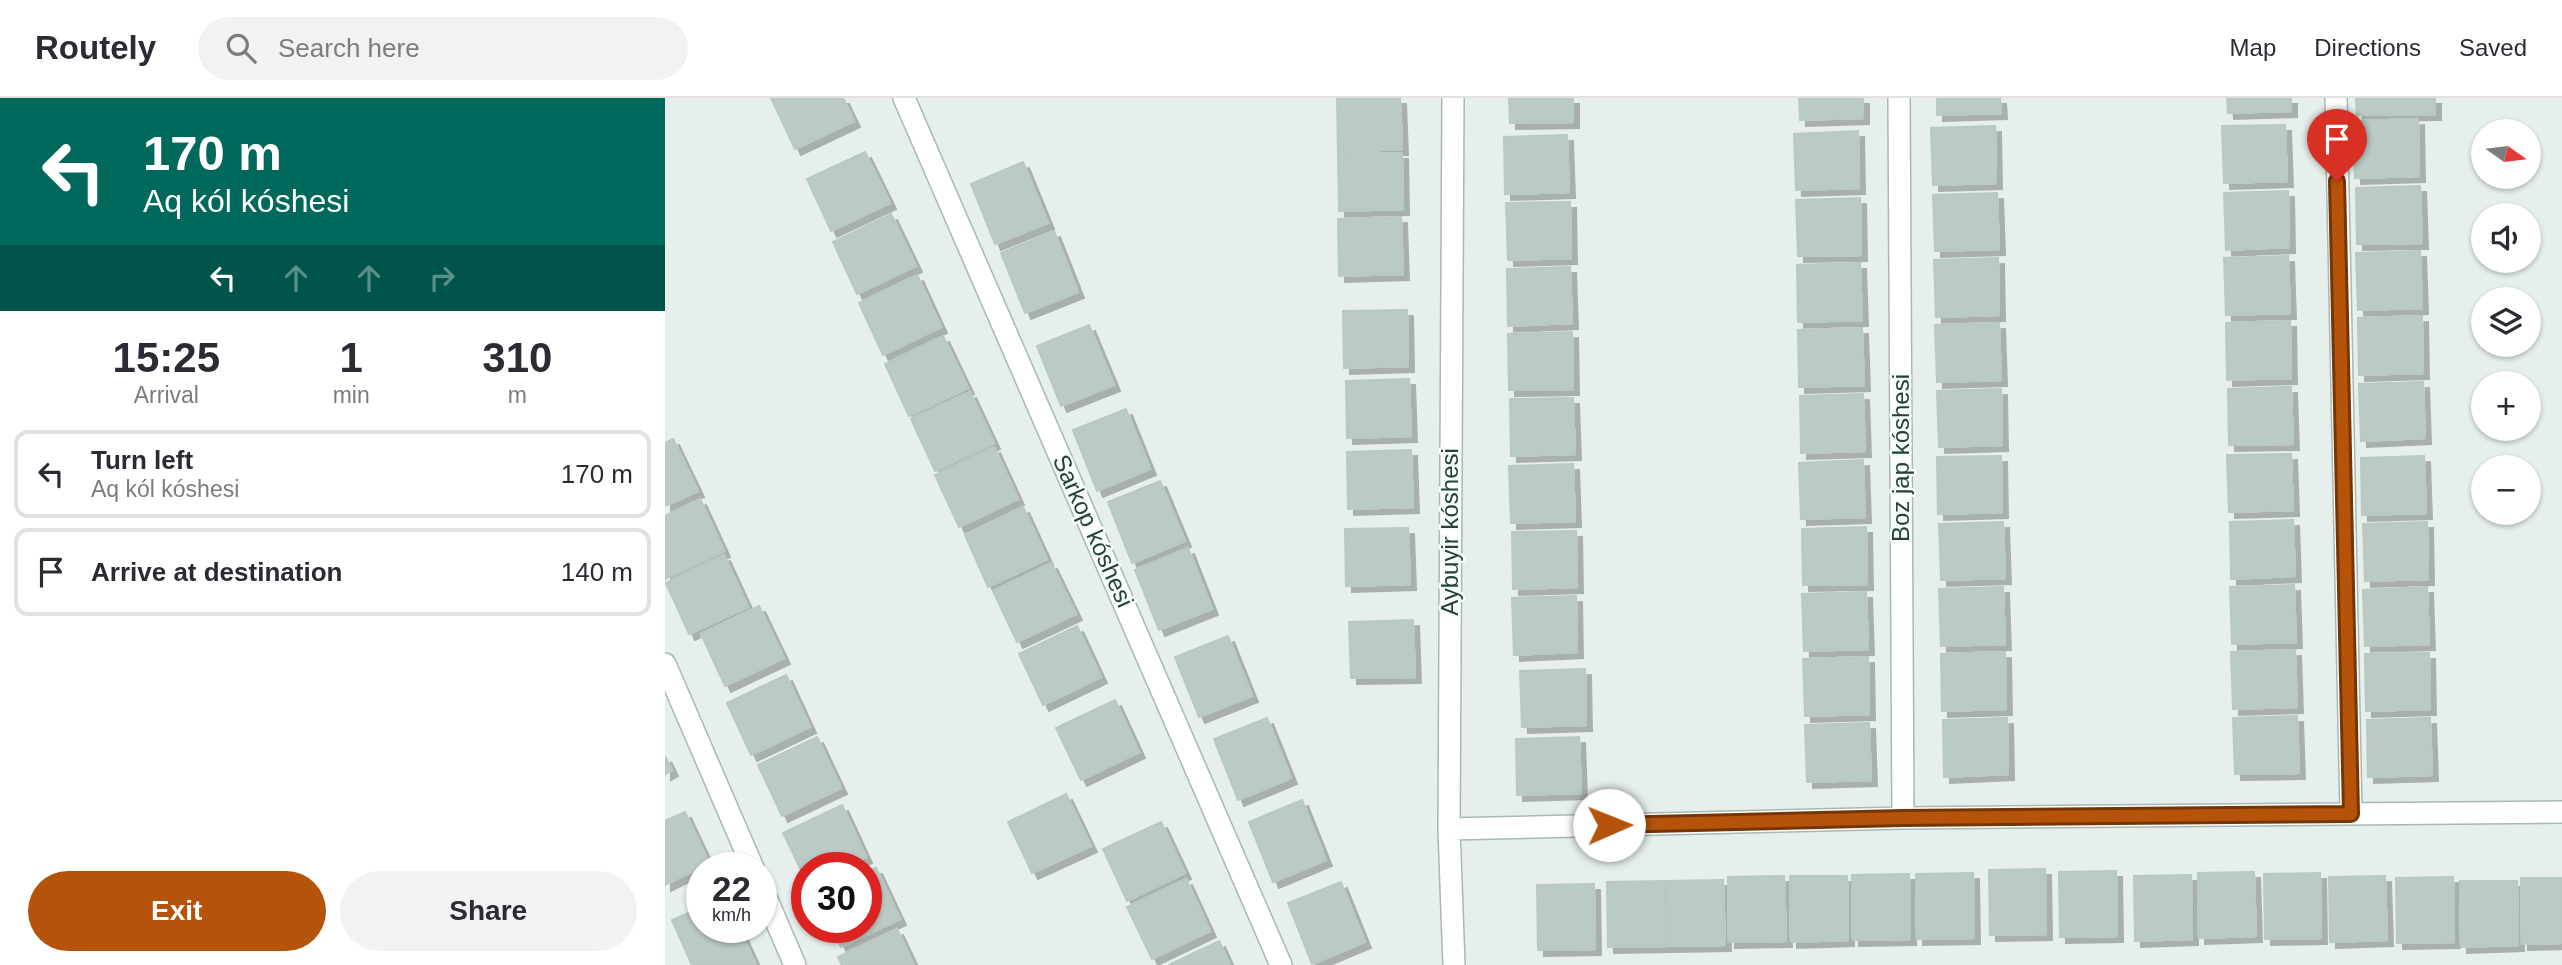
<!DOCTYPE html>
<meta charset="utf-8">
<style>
:root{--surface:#fff;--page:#f2f2f3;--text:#2b2b33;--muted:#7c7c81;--line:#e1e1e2;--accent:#b45309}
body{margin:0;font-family:Helvetica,sans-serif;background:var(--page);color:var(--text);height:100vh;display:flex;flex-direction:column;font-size:26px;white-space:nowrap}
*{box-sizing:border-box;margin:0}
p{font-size:23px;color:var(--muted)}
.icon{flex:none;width:38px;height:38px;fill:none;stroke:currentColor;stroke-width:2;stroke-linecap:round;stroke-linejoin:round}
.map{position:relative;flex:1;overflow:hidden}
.side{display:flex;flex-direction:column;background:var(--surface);width:665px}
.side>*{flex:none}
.hud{background:#00695c;color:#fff;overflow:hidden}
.needle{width:46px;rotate:104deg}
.tools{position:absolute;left:1806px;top:21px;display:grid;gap:14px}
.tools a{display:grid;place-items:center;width:70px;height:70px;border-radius:50%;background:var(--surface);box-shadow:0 2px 5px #0004;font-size:35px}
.speed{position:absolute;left:21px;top:754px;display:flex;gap:14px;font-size:35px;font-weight:700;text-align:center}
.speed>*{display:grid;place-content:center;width:91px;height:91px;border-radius:50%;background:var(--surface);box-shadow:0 2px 5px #0004;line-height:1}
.speed small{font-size:18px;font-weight:400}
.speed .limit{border:10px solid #d22;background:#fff;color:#111}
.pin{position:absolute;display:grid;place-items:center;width:60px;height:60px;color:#fff;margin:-72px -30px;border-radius:50% 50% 50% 0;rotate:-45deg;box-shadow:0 0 7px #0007}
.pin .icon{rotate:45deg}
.me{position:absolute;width:77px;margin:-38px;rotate:89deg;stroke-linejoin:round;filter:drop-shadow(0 0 5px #0008)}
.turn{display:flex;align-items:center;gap:24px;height:147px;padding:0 28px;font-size:32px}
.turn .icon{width:91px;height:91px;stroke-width:2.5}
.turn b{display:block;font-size:49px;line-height:60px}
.lanes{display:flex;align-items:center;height:66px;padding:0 28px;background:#0003;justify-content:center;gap:35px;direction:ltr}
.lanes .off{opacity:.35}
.eta{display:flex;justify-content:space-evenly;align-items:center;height:119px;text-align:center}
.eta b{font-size:42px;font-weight:800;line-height:49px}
.action{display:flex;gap:14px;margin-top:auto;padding:14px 28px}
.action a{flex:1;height:80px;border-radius:42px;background:var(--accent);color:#fff;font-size:28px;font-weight:800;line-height:80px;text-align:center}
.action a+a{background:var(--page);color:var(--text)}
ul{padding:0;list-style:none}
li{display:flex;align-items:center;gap:21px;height:88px;margin:0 14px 10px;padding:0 14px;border:4px solid var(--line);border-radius:14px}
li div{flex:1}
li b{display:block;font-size:26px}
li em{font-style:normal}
header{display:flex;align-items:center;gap:42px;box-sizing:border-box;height:98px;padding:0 35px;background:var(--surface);border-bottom:2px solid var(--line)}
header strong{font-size:33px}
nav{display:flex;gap:38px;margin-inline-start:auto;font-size:24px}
.search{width:490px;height:63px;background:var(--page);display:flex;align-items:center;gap:18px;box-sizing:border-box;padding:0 24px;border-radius:38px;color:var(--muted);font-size:26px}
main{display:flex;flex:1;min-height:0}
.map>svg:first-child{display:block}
.building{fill:#bbcac4;stroke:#b8c9c2;stroke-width:2;filter:url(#shadow)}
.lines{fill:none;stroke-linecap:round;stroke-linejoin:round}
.street-casing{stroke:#a8b8b2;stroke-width:24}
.street{stroke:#fff;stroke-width:21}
.route-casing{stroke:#753606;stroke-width:18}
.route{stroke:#b45309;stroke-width:12}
.labels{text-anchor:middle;stroke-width:5;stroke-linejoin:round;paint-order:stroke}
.street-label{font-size:24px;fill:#24423a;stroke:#f7fbf9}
</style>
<header>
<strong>Routely</strong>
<div class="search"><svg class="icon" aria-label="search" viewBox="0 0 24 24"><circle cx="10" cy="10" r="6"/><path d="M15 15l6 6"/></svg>Search here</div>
<nav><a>Map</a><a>Directions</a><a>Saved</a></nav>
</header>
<main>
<section class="side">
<div class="hud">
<div class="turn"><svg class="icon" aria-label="left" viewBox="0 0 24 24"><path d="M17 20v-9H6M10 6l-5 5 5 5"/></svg><div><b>170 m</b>Aq kól kóshesi</div></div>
<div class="lanes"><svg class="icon" aria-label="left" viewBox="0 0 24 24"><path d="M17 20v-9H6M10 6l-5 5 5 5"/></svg><svg class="icon off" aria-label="ahead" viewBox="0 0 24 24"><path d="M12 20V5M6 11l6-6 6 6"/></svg><svg class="icon off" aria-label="ahead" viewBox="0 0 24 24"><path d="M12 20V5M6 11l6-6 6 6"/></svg><svg class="icon off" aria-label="right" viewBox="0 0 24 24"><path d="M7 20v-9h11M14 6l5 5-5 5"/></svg></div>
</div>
<div class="eta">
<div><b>15:25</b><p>Arrival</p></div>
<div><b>1</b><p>min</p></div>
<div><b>310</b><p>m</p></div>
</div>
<ul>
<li><svg class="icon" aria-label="left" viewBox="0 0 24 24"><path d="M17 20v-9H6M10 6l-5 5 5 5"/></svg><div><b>Turn left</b><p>Aq kól kóshesi</p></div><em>170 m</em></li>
<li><svg class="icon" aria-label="arrive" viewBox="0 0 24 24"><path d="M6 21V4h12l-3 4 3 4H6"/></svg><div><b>Arrive at destination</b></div><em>140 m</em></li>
</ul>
<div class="action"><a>Exit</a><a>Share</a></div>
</section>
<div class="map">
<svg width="1897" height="867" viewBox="0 0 1897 867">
<defs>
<filter id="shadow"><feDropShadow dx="6" dy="6" stdDeviation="0" flood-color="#0004"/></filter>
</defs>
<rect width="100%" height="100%" fill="#e6efeb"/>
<!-- building -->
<path class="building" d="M 106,0 L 178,0 L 189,23 L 130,51 Z
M 672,0 L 735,0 L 737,51 L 673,54 Z
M 844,0 L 908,0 L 908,24 L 845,25 Z
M 1134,0 L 1198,0 L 1198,20 L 1135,22 Z
M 1272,0 L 1335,0 L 1336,15 L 1272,17 Z
M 1562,0 L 1626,0 L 1626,13 L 1563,15 Z
M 1691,0 L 1770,0 L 1770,16 L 1692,17 Z
M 1753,21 L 1754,78 L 1690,80 L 1688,23 Z
M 1620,27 L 1622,83 L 1559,85 L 1557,28 Z
M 1330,28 L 1331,85 L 1268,87 L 1266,30 Z
M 1193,33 L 1194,90 L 1131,92 L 1129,36 Z
M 902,37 L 904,94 L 840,96 L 839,39 Z
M 200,54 L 225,105 L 166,133 L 142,81 Z
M 737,55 L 738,111 L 674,113 L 673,56 Z
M 358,64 L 383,125 L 330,146 L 306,86 Z
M 1755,88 L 1757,145 L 1692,146 L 1691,90 Z
M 1623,93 L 1624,149 L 1561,152 L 1559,95 Z
M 1332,95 L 1334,151 L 1270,153 L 1268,97 Z
M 1195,100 L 1196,157 L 1133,158 L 1131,102 Z
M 905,104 L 906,160 L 843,162 L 841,105 Z
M 226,116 L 251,168 L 192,196 L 168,144 Z
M 736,119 L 738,176 L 674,178 L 673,121 Z
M 389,133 L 413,194 L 360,215 L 336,155 Z
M 1755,153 L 1757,210 L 1693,212 L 1691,155 Z
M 1623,158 L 1625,215 L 1561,217 L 1559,160 Z
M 1333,160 L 1334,217 L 1271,219 L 1269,162 Z
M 1195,165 L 1197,222 L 1133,224 L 1132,167 Z
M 905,169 L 907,225 L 843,228 L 842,171 Z
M 252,177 L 276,229 L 218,257 L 194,205 Z
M 742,212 L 743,268 L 679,270 L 678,213 Z
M 1757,218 L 1758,275 L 1694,277 L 1693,220 Z
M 1625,223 L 1626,280 L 1562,282 L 1561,225 Z
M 1334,225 L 1336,282 L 1272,284 L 1270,227 Z
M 424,227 L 449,287 L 396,308 L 372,248 Z
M 1197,230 L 1199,287 L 1134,289 L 1133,232 Z
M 907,234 L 908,291 L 844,292 L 843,236 Z
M 278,238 L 303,290 L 244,318 L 220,266 Z
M 744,281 L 746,338 L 682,340 L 681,283 Z
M 1758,284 L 1760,340 L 1696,343 L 1694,286 Z
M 1626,289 L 1628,346 L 1564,347 L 1563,291 Z
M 1336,291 L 1337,347 L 1274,349 L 1272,293 Z
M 305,294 L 329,345 L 270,373 L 246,321 Z
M 1198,296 L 1200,353 L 1136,355 L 1135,298 Z
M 908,300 L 910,356 L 846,358 L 845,301 Z
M 461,311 L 485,371 L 432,393 L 408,332 Z
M 8,341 L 33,393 L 0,408 L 0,345 Z
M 329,349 L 353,401 L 294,429 L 270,377 Z
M 746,352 L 748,409 L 683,411 L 682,354 Z
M 1626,356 L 1628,412 L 1564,414 L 1562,357 Z
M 1336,358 L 1337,414 L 1273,416 L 1272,359 Z
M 1759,358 L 1761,415 L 1697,417 L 1696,360 Z
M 1198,362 L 1200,419 L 1136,421 L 1134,365 Z
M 908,366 L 910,423 L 846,425 L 844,368 Z
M 495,383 L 520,443 L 467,465 L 443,404 Z
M 35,401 L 59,453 L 0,481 L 0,418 Z
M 358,409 L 382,461 L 323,489 L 300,437 Z
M 1628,422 L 1630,478 L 1566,481 L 1565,424 Z
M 1338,424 L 1340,480 L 1276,482 L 1274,426 Z
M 1762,424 L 1763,481 L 1700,483 L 1698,426 Z
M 1201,429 L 1202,486 L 1138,487 L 1137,431 Z
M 743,430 L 745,486 L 681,488 L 680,431 Z
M 911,433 L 912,489 L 848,491 L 847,434 Z
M 523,450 L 547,511 L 494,532 L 470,472 Z
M 59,457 L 83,509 L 24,536 L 1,485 Z
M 386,465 L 411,516 L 352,544 L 328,493 Z
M 1629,487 L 1631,544 L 1567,546 L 1565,489 Z
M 1338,489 L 1340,546 L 1276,548 L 1274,491 Z
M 1762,489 L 1764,546 L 1700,548 L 1698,492 Z
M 1201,494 L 1203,551 L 1139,553 L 1137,496 Z
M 911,498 L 912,554 L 849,557 L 847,500 Z
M 94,508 L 119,560 L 60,588 L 36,536 Z
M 748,522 L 750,579 L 686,580 L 684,524 Z
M 412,528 L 436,579 L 378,607 L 354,556 Z
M 563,538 L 587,598 L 534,619 L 510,559 Z
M 1630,552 L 1632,609 L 1568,611 L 1566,554 Z
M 1340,554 L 1341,611 L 1277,613 L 1276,556 Z
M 1764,555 L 1765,611 L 1701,613 L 1700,556 Z
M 1203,559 L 1204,616 L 1140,618 L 1138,561 Z
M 920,571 L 921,627 L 857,629 L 855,573 Z
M 121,577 L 145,629 L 86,657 L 62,605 Z
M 450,602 L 474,654 L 416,682 L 391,630 Z
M 1632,618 L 1634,675 L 1570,676 L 1568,620 Z
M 602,620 L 626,680 L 573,702 L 549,641 Z
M 1342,620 L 1343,676 L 1279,679 L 1278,622 Z
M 1765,620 L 1767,677 L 1703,679 L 1702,622 Z
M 1204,625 L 1206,682 L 1142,684 L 1140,627 Z
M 152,639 L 176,690 L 117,718 L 93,667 Z
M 914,639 L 916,695 L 852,697 L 851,641 Z
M 0,658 L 7,672 L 0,676 Z
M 401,696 L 426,748 L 367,775 L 343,724 Z
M 637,702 L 661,762 L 608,784 L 584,724 Z
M 177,707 L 201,759 L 177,770 L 142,770 L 142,784 L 118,735 Z
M 20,714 L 44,765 L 0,787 L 0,723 Z
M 496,724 L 520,775 L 462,803 L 438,751 Z
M 211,770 L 235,821 L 176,849 L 167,830 L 201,830 L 201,774 Z
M 1380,771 L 1381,836 L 1325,837 L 1324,772 Z
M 1451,773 L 1452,838 L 1395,839 L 1394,774 Z
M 1589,774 L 1591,838 L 1534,840 L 1533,775 Z
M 1308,775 L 1309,840 L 1252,841 L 1251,776 Z
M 1655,775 L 1656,840 L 1600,841 L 1599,776 Z
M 1244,776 L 1245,841 L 1188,842 L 1187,777 Z
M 1526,777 L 1527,841 L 1470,843 L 1469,778 Z
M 1119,778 L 1121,843 L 1064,844 L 1063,779 Z
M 1125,778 L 1182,778 L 1183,842 L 1126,844 Z
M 1720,778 L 1722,842 L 1665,844 L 1664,779 Z
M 1788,779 L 1789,844 L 1732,845 L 1731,780 Z
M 1856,780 L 1897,780 L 1897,845 L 1857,846 Z
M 521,781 L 545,833 L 487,861 L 462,809 Z
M 1058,782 L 1060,847 L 1003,848 L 1002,783 Z
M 1000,783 L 1001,848 L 943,849 L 942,784 Z
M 1795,783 L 1852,783 L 1853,847 L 1796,849 Z
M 676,784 L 700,844 L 647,866 L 623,805 Z
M 929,786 L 930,851 L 873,852 L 872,787 Z
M 37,809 L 37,830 L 74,830 L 91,867 L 27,867 L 7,822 Z
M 232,831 L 249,867 L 177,867 L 173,859 Z
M 554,843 L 565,867 L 504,867 Z"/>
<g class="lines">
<!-- street casing -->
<g class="street-casing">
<path id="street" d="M 239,0 L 616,867
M 788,0 L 784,731 L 789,867
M 1234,0 L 1238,720
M 1671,0 L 1686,716
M 0,566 L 88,770
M 784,731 L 1238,720 L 1897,714
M 96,788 L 130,867"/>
</g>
<!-- street -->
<use href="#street" class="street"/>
</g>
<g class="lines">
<!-- route casing -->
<g class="route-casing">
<path id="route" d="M 944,727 L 1238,720 L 1686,716 L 1672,83"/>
</g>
<!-- route -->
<use href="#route" class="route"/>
</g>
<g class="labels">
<!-- street labels -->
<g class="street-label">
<text transform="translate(1236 360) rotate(-90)" y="8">Boz jap kóshesi</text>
<text transform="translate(428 433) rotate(66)" y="8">Sarkop kóshesi</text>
<text transform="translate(785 434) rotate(-90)" y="8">Aybuyir kóshesi</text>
</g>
</g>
</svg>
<div class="tools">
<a><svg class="needle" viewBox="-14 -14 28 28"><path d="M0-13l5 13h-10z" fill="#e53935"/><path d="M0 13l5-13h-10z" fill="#7c7c81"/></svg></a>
<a><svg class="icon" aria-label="sound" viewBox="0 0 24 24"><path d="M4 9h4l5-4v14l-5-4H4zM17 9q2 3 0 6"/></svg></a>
<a><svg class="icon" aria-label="layers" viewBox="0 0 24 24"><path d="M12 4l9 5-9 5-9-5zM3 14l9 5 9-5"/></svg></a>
<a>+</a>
<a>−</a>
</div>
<div class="speed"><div>22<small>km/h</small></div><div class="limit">30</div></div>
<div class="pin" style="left:1672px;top:83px;background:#d93025"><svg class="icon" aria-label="arrive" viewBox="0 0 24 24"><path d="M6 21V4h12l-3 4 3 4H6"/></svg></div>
<svg class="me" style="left:944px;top:727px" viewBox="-20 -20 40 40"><circle r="19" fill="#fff"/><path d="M0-13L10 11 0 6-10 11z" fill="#b45309"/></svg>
</div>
</main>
